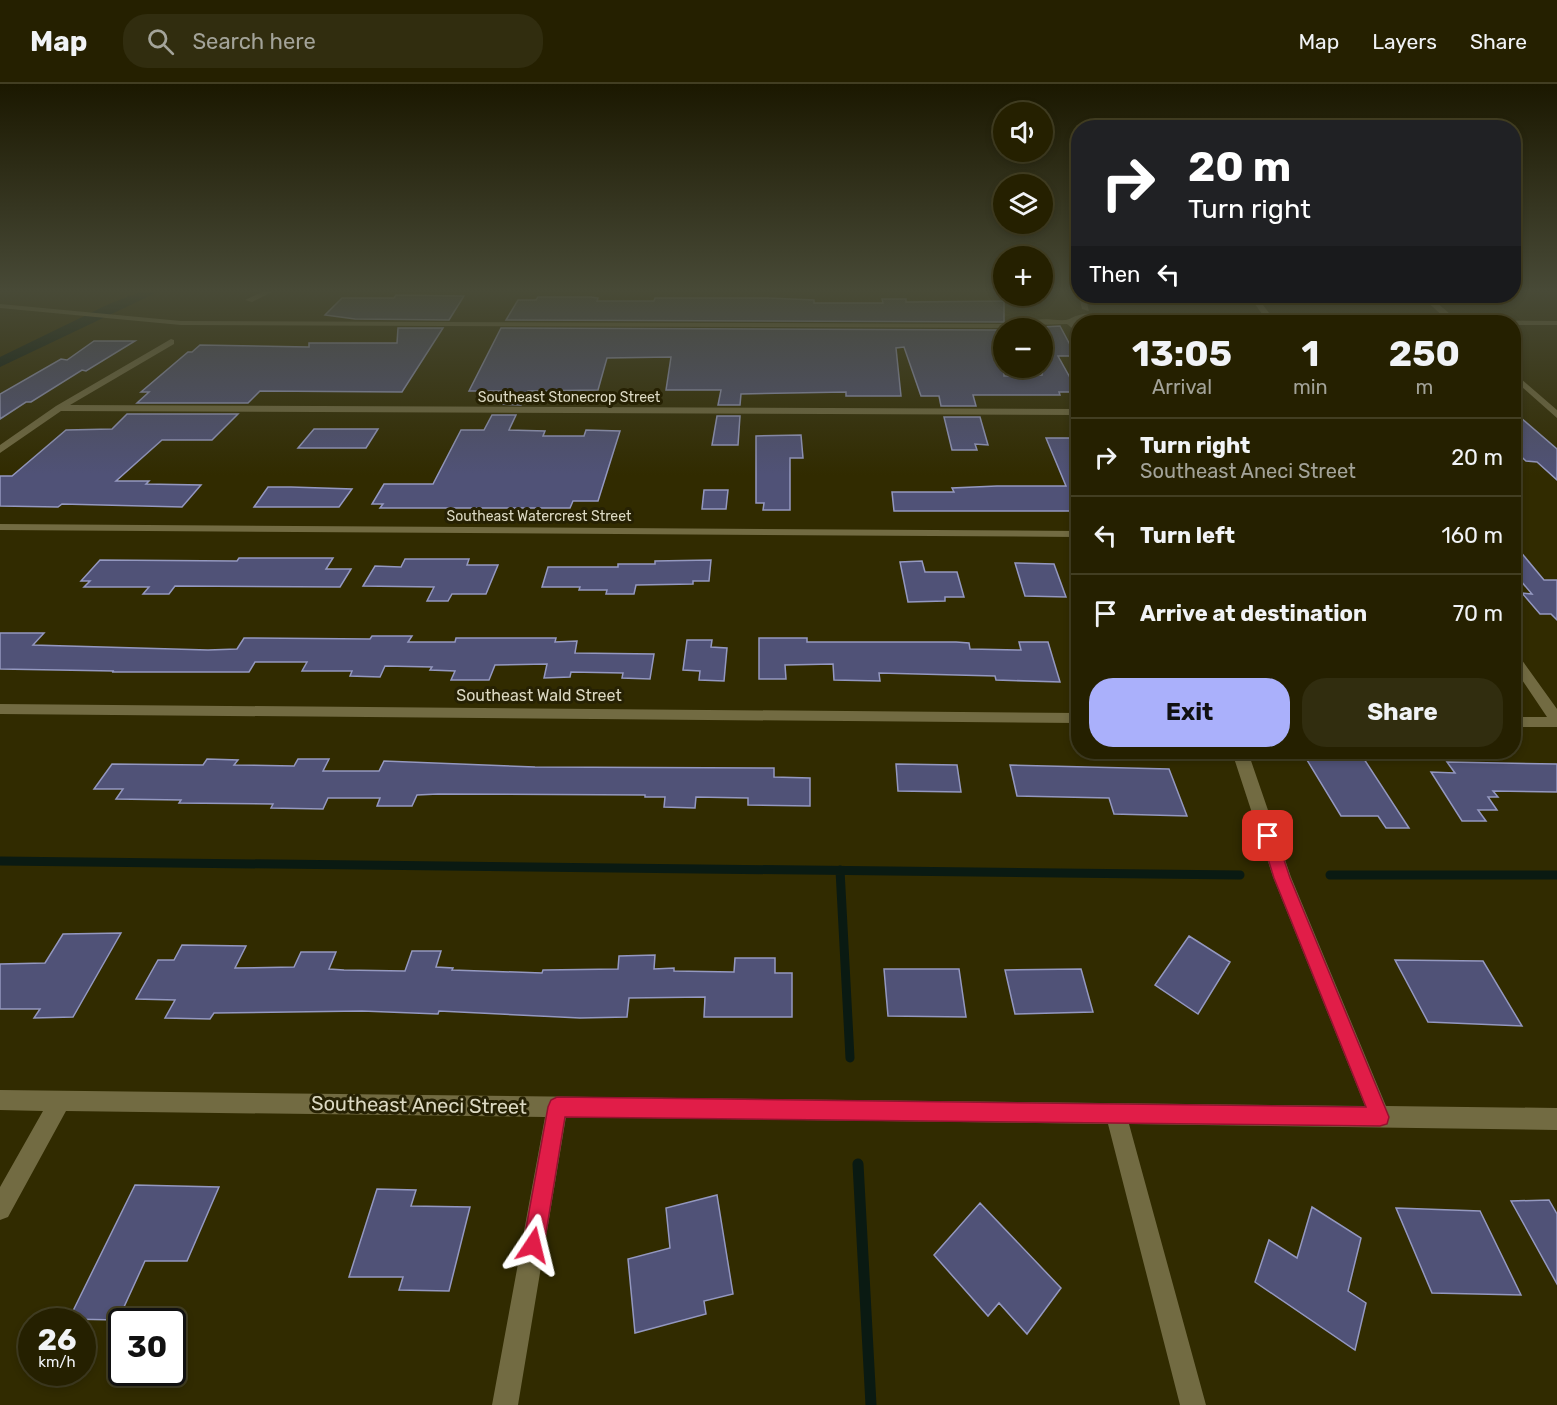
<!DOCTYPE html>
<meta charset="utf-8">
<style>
:root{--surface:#252000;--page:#312d0f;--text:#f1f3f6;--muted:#a3a399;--line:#423e22;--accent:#aab0fb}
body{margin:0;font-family:Rubik,sans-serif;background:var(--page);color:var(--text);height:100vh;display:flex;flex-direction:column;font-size:22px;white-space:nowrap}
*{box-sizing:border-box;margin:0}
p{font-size:20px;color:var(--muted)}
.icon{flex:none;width:33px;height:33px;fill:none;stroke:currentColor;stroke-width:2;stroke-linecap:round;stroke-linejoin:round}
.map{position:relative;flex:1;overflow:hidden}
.sheet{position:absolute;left:1071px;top:231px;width:450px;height:444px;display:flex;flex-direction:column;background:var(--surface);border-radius:24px;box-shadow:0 3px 9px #0003,0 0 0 2px var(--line)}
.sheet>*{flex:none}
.guide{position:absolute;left:1071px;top:36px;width:450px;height:183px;border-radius:24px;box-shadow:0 3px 9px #0003,0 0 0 2px var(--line);background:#202124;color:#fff;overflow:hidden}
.fabs{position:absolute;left:993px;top:18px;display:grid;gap:12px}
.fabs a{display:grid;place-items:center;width:60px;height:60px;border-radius:50%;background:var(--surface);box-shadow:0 3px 9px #0003,0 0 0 2px var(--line);font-size:30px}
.speed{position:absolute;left:18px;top:1224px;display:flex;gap:12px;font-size:30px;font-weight:700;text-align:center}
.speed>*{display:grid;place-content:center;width:78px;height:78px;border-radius:50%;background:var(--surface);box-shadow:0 3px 9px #0003,0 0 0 2px var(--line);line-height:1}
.speed small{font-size:15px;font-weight:400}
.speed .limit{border:3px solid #111;border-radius:9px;background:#fff;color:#111}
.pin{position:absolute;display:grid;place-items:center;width:51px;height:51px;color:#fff;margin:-26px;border-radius:12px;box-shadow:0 3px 9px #0006}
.me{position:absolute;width:66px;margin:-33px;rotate:10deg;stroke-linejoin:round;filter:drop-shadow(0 0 4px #0008)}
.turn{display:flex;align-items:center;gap:21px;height:126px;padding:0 18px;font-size:27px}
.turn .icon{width:78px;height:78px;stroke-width:2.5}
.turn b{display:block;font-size:42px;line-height:51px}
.then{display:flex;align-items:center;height:57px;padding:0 18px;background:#0003;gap:12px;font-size:22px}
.eta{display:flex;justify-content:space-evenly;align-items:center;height:102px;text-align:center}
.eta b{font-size:36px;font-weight:700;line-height:42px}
.primary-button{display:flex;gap:12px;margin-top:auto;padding:12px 18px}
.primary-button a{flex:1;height:69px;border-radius:24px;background:var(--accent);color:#111;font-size:24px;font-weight:700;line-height:69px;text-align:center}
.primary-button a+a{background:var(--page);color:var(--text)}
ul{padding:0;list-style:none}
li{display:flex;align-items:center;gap:18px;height:78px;padding:0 18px;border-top:2px solid var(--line)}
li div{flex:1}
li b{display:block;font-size:22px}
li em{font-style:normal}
header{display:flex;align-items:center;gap:36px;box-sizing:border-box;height:84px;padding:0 30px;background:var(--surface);border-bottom:2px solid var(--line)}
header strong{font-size:28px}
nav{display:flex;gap:33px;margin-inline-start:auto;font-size:21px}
.search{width:420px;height:54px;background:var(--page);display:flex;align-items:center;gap:15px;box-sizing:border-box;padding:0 21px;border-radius:24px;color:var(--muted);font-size:22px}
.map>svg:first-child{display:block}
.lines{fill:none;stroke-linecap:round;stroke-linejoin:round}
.stream-far2{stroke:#0a1a12;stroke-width:4.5}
.stream-far1{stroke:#0a1a12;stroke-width:9}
.stream{stroke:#0a1a12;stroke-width:11}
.canal{fill:#0a1a12;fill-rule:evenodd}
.building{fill:#505277;stroke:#9498c0;stroke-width:1.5}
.minor{fill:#726b42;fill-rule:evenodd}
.route{fill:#e11d48;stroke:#92132f;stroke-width:1.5}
.labels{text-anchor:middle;stroke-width:6;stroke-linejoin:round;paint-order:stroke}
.far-street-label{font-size:14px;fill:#dcd9c3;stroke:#262103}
.street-label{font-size:16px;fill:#dcd9c3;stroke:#262103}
.near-street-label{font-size:20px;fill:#dcd9c3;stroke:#262103}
</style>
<header>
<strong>Map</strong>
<div class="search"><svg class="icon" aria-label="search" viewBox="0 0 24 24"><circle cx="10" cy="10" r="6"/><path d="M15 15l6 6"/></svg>Search here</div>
<nav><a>Map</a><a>Layers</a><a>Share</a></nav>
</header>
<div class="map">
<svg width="1557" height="1321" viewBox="0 0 1557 1321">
<rect width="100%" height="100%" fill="#312b00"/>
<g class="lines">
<!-- stream-far2 -->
<path class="stream-far2" d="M 0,277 L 3,278"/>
<!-- stream-far1 -->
<path class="stream-far1" d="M 0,777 L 1240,791
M 840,786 L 850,974
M 1330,791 L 1557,791"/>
<!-- stream -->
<path class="stream" d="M 858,1080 L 871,1321"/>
<!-- canal -->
<path class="canal" d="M 145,206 L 162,206 L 0,283 L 0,273 L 109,220 Z"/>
</g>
<!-- building -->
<path class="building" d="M 396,211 L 464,212 L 449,236 L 355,235 L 325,231 L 342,214 L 394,214 Z
M 538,213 L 591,213 L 598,214 L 597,217 L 654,217 L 655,214 L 768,214 L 814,216 L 814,219 L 883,219 L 882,215 L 906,215 L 906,218 L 1004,217 L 1004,238 L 506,236 L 518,216 L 536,216 Z
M 1060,242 L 1076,272 L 1058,272 L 1078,308 L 1059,308 L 1060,311 L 973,311 L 976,322 L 941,322 L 939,312 L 921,312 L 904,263 L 896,264 L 901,312 L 846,312 L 846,308 L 741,310 L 740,321 L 718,321 L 721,306 L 666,306 L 671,273 L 607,274 L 598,306 L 528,307 L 521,321 L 498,320 L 505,307 L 469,307 L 501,244 L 1004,246 L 1004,292 L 1042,291 L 1042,243 Z
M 398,244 L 443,244 L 402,308 L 260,307 L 248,319 L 137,319 L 149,308 L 141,308 L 188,268 L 192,268 L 200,261 L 309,263 L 309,259 L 397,259 Z
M 94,257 L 135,257 L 86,287 L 82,286 L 31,318 L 26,318 L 0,335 L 0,310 L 61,275 L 67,276 Z
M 1514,328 L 1557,365 L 1557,396 L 1537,378 L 1526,377 L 1514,366 Z
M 127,330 L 238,330 L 212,356 L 162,356 L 116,397 L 149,397 L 146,400 L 201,401 L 182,423 L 62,420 L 58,423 L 0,422 L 0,392 L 12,392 L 66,346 L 112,345 Z
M 492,331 L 516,331 L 509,346 L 545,347 L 543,352 L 584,352 L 586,346 L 620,347 L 598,417 L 573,417 L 570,424 L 380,424 L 383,420 L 372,420 L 384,400 L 433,400 L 461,346 L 484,346 Z
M 717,332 L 740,332 L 738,361 L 712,361 Z
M 944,333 L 980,333 L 988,361 L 975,360 L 977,366 L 952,366 Z
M 314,345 L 378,345 L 366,364 L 298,364 Z
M 801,351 L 803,374 L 790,374 L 790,426 L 763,426 L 764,419 L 756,419 L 756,352 Z
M 1046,354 L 1078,354 L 1078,431 L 1076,427 L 894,427 L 892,408 L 954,408 L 952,404 L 997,402 L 1066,402 Z
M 268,403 L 291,403 L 352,405 L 339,423 L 254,423 Z
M 704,406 L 728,406 L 726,425 L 702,425 Z
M 1514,460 L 1544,496 L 1557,496 L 1557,536 L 1551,530 L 1540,530 L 1522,509 L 1532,510 L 1514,489 Z
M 239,474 L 333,474 L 326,485 L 351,485 L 340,503 L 175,502 L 169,510 L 143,510 L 149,503 L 84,503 L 90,497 L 81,497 L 100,476 L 237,477 Z
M 405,475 L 469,475 L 467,481 L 498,481 L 486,510 L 452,510 L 448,517 L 427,517 L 434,503 L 363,502 L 375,482 L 401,483 Z
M 711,476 L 709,497 L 693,497 L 693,500 L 636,501 L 634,510 L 606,510 L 607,506 L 579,506 L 580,503 L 542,503 L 548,483 L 618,483 L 618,480 L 655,480 L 655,477 Z
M 922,477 L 925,488 L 957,488 L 964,513 L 945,513 L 945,517 L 908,518 L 900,478 Z
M 1015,479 L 1054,480 L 1066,513 L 1025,512 Z
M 0,549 L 44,549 L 33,561 L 208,566 L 237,565 L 244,554 L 370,555 L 372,552 L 412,552 L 408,558 L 455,558 L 456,554 L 556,554 L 555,558 L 577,557 L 575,569 L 654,570 L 650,595 L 622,594 L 623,589 L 571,588 L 570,593 L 544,594 L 547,580 L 495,581 L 489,596 L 451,596 L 455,587 L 430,586 L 432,583 L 385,582 L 380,593 L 350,592 L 352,587 L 302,587 L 307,578 L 255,578 L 249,588 L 112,588 L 114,587 L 0,585 Z
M 759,554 L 807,554 L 807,558 L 956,558 L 969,559 L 970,565 L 1021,566 L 1019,558 L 1048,558 L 1060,598 L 996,596 L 995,592 L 879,589 L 880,597 L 834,596 L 833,580 L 785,581 L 786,595 L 759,595 Z
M 687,556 L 712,556 L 711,563 L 727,564 L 724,597 L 699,596 L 700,587 L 683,586 Z
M 207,675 L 238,676 L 234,681 L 294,682 L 298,675 L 329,675 L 323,687 L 379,687 L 384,677 L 535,683 L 774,684 L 774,693 L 810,694 L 810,722 L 748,721 L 748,714 L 696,713 L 695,724 L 664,723 L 665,713 L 645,713 L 645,711 L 438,710 L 417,711 L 412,722 L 377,722 L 380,714 L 328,714 L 323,725 L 271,724 L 273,720 L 179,719 L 181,716 L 116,715 L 123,705 L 94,705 L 112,680 L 203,681 Z
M 1364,675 L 1409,744 L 1386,744 L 1378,732 L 1341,732 L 1307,676 Z
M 1447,678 L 1557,680 L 1557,708 L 1493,707 L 1498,713 L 1488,713 L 1497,726 L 1478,726 L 1486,737 L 1462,737 L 1431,688 L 1455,689 Z
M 896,680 L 957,681 L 961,708 L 898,707 Z
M 1010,681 L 1169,685 L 1187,732 L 1114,730 L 1109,714 L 1017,712 Z
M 121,849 L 73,933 L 34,934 L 40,925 L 0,925 L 0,880 L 45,879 L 63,850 Z
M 1189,852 L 1230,878 L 1198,930 L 1155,901 Z
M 182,861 L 246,862 L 235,884 L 294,883 L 301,868 L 336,868 L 329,885 L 344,886 L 405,887 L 412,867 L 441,867 L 436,883 L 453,884 L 452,886 L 542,889 L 543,886 L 618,885 L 619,872 L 655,871 L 654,885 L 674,884 L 674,887 L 734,888 L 735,874 L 775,874 L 775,889 L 792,889 L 792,933 L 704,933 L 705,913 L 629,914 L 627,933 L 580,934 L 439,927 L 438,930 L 362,927 L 214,929 L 210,935 L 165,934 L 175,916 L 136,915 L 158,876 L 174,876 Z
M 1395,876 L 1483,877 L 1522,942 L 1428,938 Z
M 884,885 L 959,885 L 966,933 L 888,932 Z
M 1081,885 L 1093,928 L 1015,930 L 1005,886 Z
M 135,1101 L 219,1103 L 187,1177 L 145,1177 L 118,1236 L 69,1235 Z
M 377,1105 L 416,1106 L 411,1122 L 470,1123 L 449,1207 L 399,1206 L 403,1193 L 349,1193 Z
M 717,1111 L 733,1210 L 704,1217 L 706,1230 L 635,1249 L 628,1175 L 670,1164 L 666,1124 Z
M 1549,1116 L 1557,1130 L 1557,1200 L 1511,1117 Z
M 980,1119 L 1061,1204 L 1027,1250 L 999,1219 L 988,1232 L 934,1171 Z
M 1312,1123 L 1361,1154 L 1348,1207 L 1366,1219 L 1355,1266 L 1255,1198 L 1269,1156 L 1297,1174 Z
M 1396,1124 L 1480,1127 L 1521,1211 L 1432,1209 Z"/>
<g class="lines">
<!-- minor -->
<path class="minor" d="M 266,206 L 276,206 L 252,218 L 245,216 Z
M 1078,210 L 1085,212 L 1089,227 L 1082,225 Z
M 1249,212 L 1256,212 L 1276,238 L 1268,238 Z
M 1421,212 L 1429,212 L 1457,236 L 1557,237 L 1557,241 L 1514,241 L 1514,238 L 1309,238 L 1313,236 L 1447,236 Z
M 0,220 L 181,237 L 1027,240 C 1038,232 1053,237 1066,236 C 1071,235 1074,232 1079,231 C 1091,228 1107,231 1117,238 L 1085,235 L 1075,239 L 1078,243 L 1078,249 L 1067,240 L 1035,241 L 1040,244 L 181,241 L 0,224 Z
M 171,255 L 174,256 L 174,260 L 70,321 L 1078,325 L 1078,331 L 61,327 L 0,369 L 0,361 L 56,322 Z
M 1514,289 L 1557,326 L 1557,334 L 1514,296 Z
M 0,440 L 1078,447 L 1078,453 L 0,446 Z
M 1514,570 L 1519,572 L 1557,625 L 1557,643 L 1514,643 L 1514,633 L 1547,633 L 1514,584 Z
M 0,620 L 1078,629 L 1078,639 L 0,630 Z
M 1232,668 L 1248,668 L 1291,793 L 1386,1022 L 1557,1024 L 1557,1046 L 1129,1040 L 1206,1321 L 1180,1321 L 1108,1040 L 566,1033 L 518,1321 L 492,1321 L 545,1033 L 66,1027 L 8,1133 L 0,1136 L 0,1103 L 43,1027 L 0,1026 L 0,1006 L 1365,1022 L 1273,793 Z"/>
</g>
<!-- sky -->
<linearGradient id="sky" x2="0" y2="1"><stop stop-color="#1b1800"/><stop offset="0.53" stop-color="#484a37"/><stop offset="1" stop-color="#484a37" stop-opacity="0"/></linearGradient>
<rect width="1557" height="391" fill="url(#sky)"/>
<!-- route -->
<path class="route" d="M 1268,745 L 1273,747 L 1276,752 L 1290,794 L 1389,1033 L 1387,1040 L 1380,1042 L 565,1033 L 544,1161 L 541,1168 L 533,1171 L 526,1168 L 523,1161 L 548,1023 L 551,1016 L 557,1013 L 1366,1023 L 1274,794 L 1261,752 L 1263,747 Z"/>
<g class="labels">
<!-- far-street labels -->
<g class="far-street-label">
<text x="569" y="318">Southeast Stonecrop Street</text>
<text x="539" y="437">Southeast Watercrest Street</text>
</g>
<!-- street labels -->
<g class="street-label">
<text x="539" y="617">Southeast Wald Street</text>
</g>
<!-- near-street labels -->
<g class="near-street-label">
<text transform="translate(419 1021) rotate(1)" y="7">Southeast Aneci Street</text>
</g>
</g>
</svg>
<div class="fabs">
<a><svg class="icon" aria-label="sound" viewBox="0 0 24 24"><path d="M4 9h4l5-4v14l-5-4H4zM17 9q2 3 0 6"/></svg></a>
<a><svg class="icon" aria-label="layers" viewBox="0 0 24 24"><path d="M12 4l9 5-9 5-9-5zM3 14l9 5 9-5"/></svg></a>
<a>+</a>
<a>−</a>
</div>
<div class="speed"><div>26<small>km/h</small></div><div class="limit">30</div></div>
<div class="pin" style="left:1268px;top:752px;background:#d93025"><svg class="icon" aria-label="arrive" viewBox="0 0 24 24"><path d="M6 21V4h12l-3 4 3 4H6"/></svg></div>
<svg class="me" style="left:533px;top:1161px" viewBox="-20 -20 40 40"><path d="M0-17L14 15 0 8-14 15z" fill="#e11d48" stroke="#fff" stroke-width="4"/></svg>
<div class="guide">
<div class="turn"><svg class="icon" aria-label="right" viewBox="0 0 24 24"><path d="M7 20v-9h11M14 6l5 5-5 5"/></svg><div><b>20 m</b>Turn right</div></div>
<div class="then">Then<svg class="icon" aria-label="left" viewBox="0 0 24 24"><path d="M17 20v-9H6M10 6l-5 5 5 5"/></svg></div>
</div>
<section class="sheet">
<div class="eta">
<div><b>13:05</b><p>Arrival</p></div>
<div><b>1</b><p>min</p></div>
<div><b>250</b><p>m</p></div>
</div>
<ul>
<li><svg class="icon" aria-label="right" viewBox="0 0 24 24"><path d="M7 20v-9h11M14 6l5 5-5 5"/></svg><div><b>Turn right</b><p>Southeast Aneci Street</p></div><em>20 m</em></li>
<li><svg class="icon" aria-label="left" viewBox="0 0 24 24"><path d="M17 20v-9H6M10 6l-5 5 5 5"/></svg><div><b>Turn left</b></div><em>160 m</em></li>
<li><svg class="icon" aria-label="arrive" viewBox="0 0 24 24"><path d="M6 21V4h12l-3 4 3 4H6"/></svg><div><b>Arrive at destination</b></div><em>70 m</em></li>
</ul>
<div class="primary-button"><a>Exit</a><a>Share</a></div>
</section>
</div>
